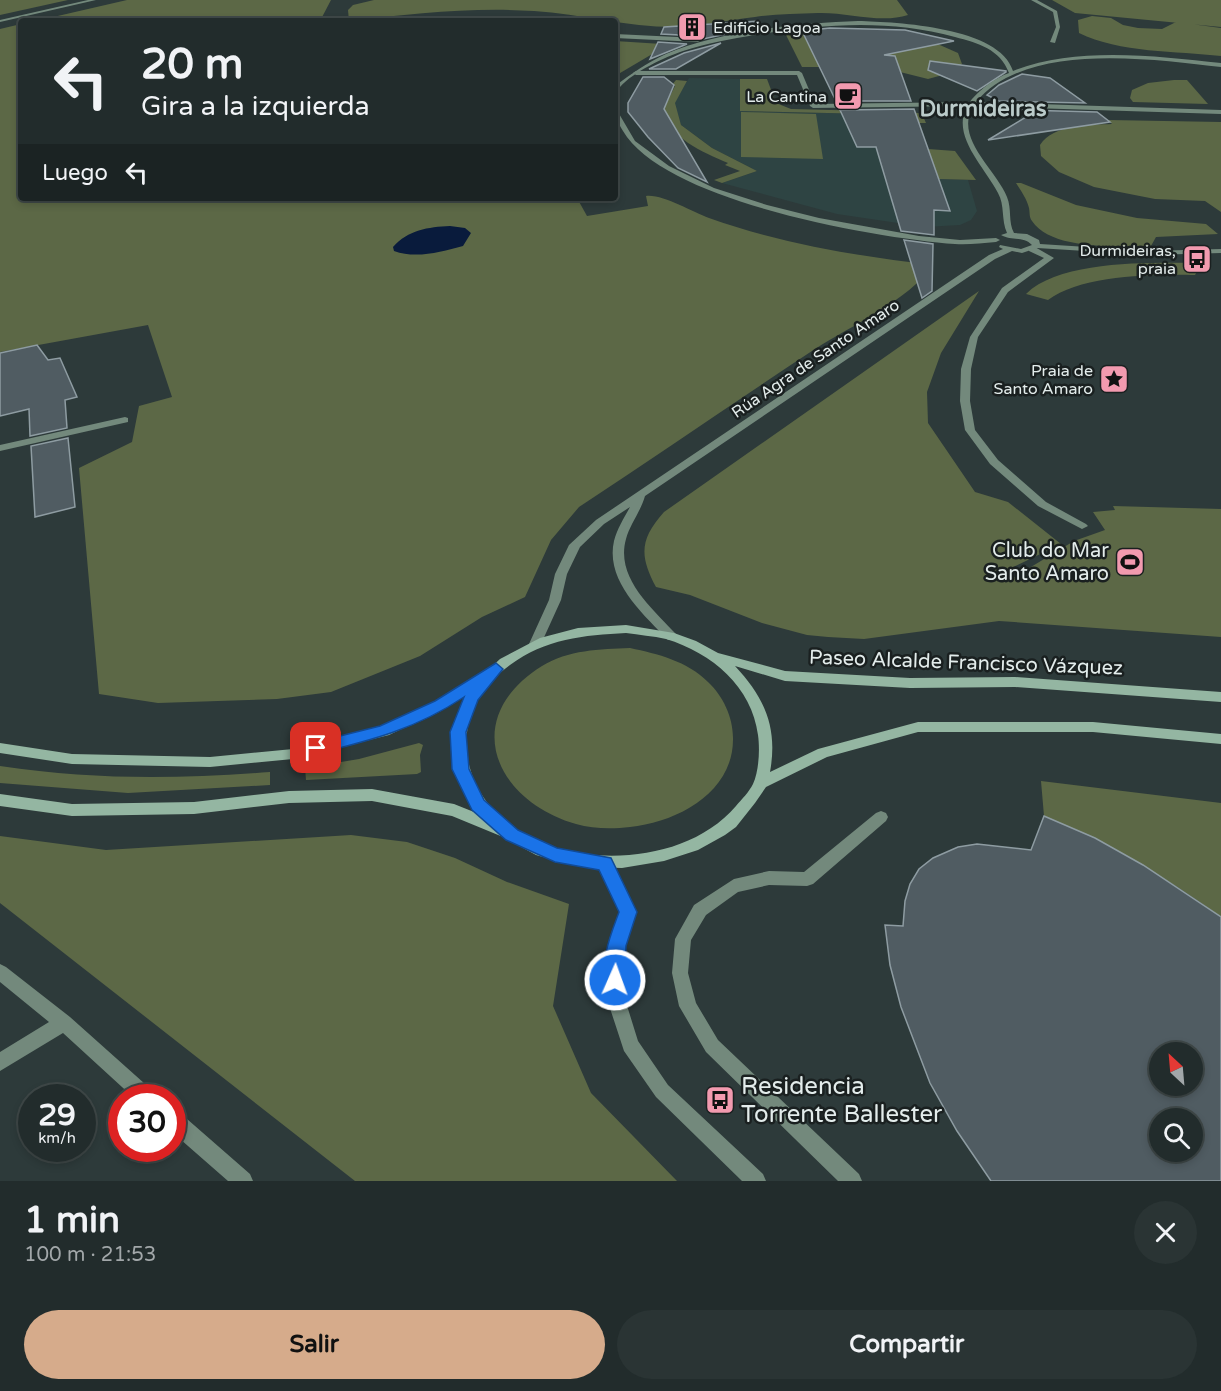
<!DOCTYPE html>
<html lang="es">
<meta charset="utf-8">
<style>
:root{--surface:#222c2c;--page:#2a3434;--text:#f1f3f6;--muted:#a2a7a9;--line:#3f4848;--accent:#d6ab8b}
body{margin:0;font-family:"Varela Round",sans-serif;background:var(--page);color:var(--text);height:100vh;display:flex;flex-direction:column;font-size:22px;white-space:nowrap}
*{box-sizing:border-box;margin:0}
p{font-size:20px;color:var(--muted)}
.icon{flex:none;width:33px;height:33px;fill:none;stroke:currentColor;stroke-width:2;stroke-linecap:round;stroke-linejoin:round}
.map{position:relative;height:1181px;overflow:hidden}
.side{display:flex;flex-direction:column;background:var(--surface);flex:1}
.side>*{flex:none}
.hud{position:absolute;left:18px;top:18px;width:600px;height:183px;border-radius:6px;box-shadow:0 3px 9px #0003,0 0 0 2px var(--line);background:#222c2c;color:var(--text);overflow:hidden}
.needle{width:39px;rotate:334deg}
.tools{position:absolute;left:1149px;top:1042px;display:grid;gap:12px}
.tools a{display:grid;place-items:center;width:54px;height:54px;border-radius:50%;background:var(--surface);box-shadow:0 3px 9px #0003,0 0 0 2px var(--line);font-size:30px}
.speed{position:absolute;left:18px;top:1084px;display:flex;gap:12px;font-size:30px;font-weight:700;text-align:center}
.speed>*{display:grid;place-content:center;width:78px;height:78px;border-radius:50%;background:var(--surface);box-shadow:0 3px 9px #0003,0 0 0 2px var(--line);line-height:1}
.speed small{font-size:15px;font-weight:400}
.speed .limit{border:9px solid #d22;background:#fff;color:#111}
.pin{position:absolute;display:grid;place-items:center;width:51px;height:51px;color:#fff;margin:-26px;border-radius:12px;box-shadow:0 3px 9px #0006}
.me{position:absolute;width:66px;margin:-33px;rotate:2deg;stroke-linejoin:round;filter:drop-shadow(0 0 4px #0008)}
.turn{display:flex;align-items:center;gap:21px;height:126px;padding:0 24px;font-size:27px}
.turn .icon{width:78px;height:78px;stroke-width:2.5}
.turn b{display:block;font-size:42px;line-height:51px}
.then{display:flex;align-items:center;height:57px;padding:0 24px;background:#0003;gap:12px;font-size:22px}
.round{display:grid;place-items:center;flex:none;width:63px;height:63px;border-radius:32px;background:var(--page)}
.head{display:flex;align-items:center;justify-content:space-between;height:102px;padding:0 24px}
h1{font-size:36px;font-weight:800;line-height:45px}
.action{display:flex;gap:12px;margin-top:auto;padding:12px 24px}
.action a{flex:1;height:69px;border-radius:36px;background:var(--accent);color:#111;font-size:24px;font-weight:800;line-height:69px;text-align:center}
.action a+a{background:var(--page);color:var(--text)}
.map>svg:first-child{display:block}
.built{fill:#2e4443}
.green{fill:#5c6846}
.water{fill:#091b3c}
.building{fill:#505c62;stroke:#8e9ca2;stroke-width:1.5;fill-rule:evenodd}
.lines{fill:none;stroke-linecap:round;stroke-linejoin:round}
.service{fill:#73897c;fill-rule:evenodd}
.pedestrian{fill:#73897c;fill-rule:evenodd}
.minor{fill:#73897c;fill-rule:evenodd}
.secondary{fill:#94b6a2;fill-rule:evenodd}
.route{fill:#1a73e8;stroke:#114b97;stroke-width:1.5}
.labels{text-anchor:middle;stroke-width:5;stroke-linejoin:round;paint-order:stroke}
.far-poi-label{font-size:16px;fill:#e3eceb;stroke:#1a2020;text-anchor:end}
.far-street-label{font-size:16px;fill:#e3eceb;stroke:#1a2020}
.poi-label{font-size:20px;fill:#e3eceb;stroke:#1a2020;text-anchor:end}
.street-label{font-size:20px;fill:#e3eceb;stroke:#1a2020}
.far-district-label{font-size:22px;font-weight:bold;fill:#bbcbca;stroke:#1a2020}
.near-poi-label{font-size:24px;fill:#e3eceb;stroke:#1a2020;text-anchor:start}
</style>
<div class="map">
<svg width="1221" height="1181" viewBox="0 0 1221 1181">
<rect width="100%" height="100%" fill="#2d3a3a"/>
<!-- built -->
<path class="built" d="M 689,78 L 740,79 L 740,111 L 915,115 L 939,179 L 968,180 L 977,211 L 971,220 L 960,225 L 925,227 L 837,214 L 722,183 L 757,171 L 712,148 L 681,125 L 674,103 Z"/>
<!-- green -->
<path class="green" d="M 0,0 L 68,0 L 0,15 Z
M 127,0 L 331,0 L 320,21 L 36,21 Z
M 374,0 L 897,0 L 908,15 C 881,24 847,12 818,13 C 797,14 775,14 755,17 C 728,20 701,26 674,27 C 627,27 581,14 534,11 C 471,7 411,14 349,21 L 348,10 L 353,5 Z
M 1052,0 L 1221,0 L 1221,27 L 1075,13 Z
M 1092,16 L 1111,18 L 1123,25 L 1138,28 L 1162,29 L 1176,22 L 1221,28 L 1221,56 C 1177,51 1119,53 1079,33 L 1078,20 Z
M 21,24 L 21,198 L 577,198 L 587,216 L 648,206 L 646,196 C 663,194 692,212 709,218 C 782,244 857,256 933,265 C 908,301 852,325 815,349 C 736,401 658,455 579,507 L 551,540 L 525,597 L 482,617 L 420,656 L 331,692 L 277,699 L 158,703 L 99,694 L 79,468 L 132,442 L 139,406 L 172,397 L 148,325 L 0,352 L 0,29 Z
M 806,29 L 933,42 L 958,53 L 962,64 L 950,73 L 928,79 L 880,67 L 802,67 L 785,33 Z
M 615,41 L 662,44 L 654,53 L 615,76 Z
M 740,79 L 767,79 L 776,103 L 791,109 L 913,112 L 922,114 L 926,123 L 918,123 L 915,115 L 740,111 Z
M 676,80 L 687,81 L 675,103 L 681,125 L 712,148 L 757,171 L 722,183 L 714,180 L 740,171 L 725,165 L 728,163 C 703,152 667,138 664,108 L 675,86 L 672,85 Z
M 1174,80 L 1187,80 L 1208,104 L 1133,102 L 1130,98 L 1132,90 L 1148,83 Z
M 741,112 L 816,114 L 823,159 L 741,157 Z
M 1108,120 L 1221,122 L 1221,212 L 1205,201 L 1155,199 L 1094,187 L 1059,172 L 1041,156 L 1040,145 C 1054,124 1089,125 1112,124 Z
M 928,149 L 955,151 L 976,180 L 939,179 Z
M 1016,183 L 1021,183 L 1076,205 L 1137,218 L 1206,224 L 1218,234 L 1156,237 L 1151,246 C 1120,246 1052,251 1032,221 C 1029,217 1030,213 1029,208 C 1027,199 1021,191 1016,183 Z
M 1202,263 L 1195,275 C 1154,274 1081,275 1048,300 L 1026,294 C 1062,259 1154,263 1202,263 Z
M 979,291 L 941,353 L 927,392 L 928,423 L 975,492 L 1008,502 L 1061,544 L 1007,570 L 1006,582 L 1074,541 L 1105,530 L 1093,512 L 1115,510 L 1113,506 L 1221,509 L 1221,637 L 999,621 L 864,639 L 828,637 L 807,635 L 762,623 L 690,595 L 656,587 C 639,555 640,539 664,512 Z
M 630,648 C 658,654 687,661 708,682 C 723,696 733,717 733,738 C 734,792 678,822 630,827 C 613,829 593,829 576,824 C 494,800 459,718 542,666 C 568,650 600,649 630,648 Z
M 419,743 L 423,745 L 420,755 L 421,772 L 417,774 L 306,780 L 305,768 L 359,759 Z
M 0,766 C 95,780 175,779 270,772 L 270,785 L 128,793 L 0,783 Z
M 1041,781 L 1221,803 L 1221,917 C 1165,876 1107,844 1044,816 Z
M 351,835 L 407,842 L 455,858 L 507,882 L 569,904 L 553,1006 L 591,1093 L 677,1181 L 355,1181 L 0,903 L 0,836 L 106,850 Z"/>
<!-- water -->
<path class="water" d="M 450,226 L 465,228 L 471,233 L 463,246 C 441,252 416,259 394,251 L 393,247 C 408,230 428,227 450,226 Z"/>
<!-- building -->
<path class="building" d="M 760,21 L 745,30 L 703,39 L 698,36 L 661,34 L 664,27 Z
M 830,28 L 905,30 L 954,41 L 884,55 L 895,56 L 911,101 L 836,101 L 802,31 Z
M 658,42 L 687,44 L 650,59 Z
M 721,43 L 676,69 L 649,69 L 684,53 Z
M 930,61 L 1006,71 L 1006,72 L 977,91 L 928,70 Z
M 1022,74 L 1050,78 L 1085,103 L 999,101 L 987,95 L 999,85 Z
M 643,77 L 664,77 L 674,85 L 664,109 L 707,182 L 678,168 L 648,137 L 628,112 L 628,103 Z
M 914,109 L 950,211 L 934,210 L 934,235 L 901,231 L 876,147 L 857,147 L 840,110 Z
M 1021,110 L 1097,112 L 1110,122 L 988,140 L 1031,114 Z
M 904,240 L 933,244 L 932,291 L 922,298 Z
M 37,345 L 48,360 L 60,358 L 77,397 L 65,400 L 67,428 L 30,436 L 29,409 L 0,416 L 0,353 Z
M 68,438 L 75,507 L 35,517 L 31,446 Z
M 1044,816 L 1095,838 L 1143,865 L 1221,917 L 1221,1181 L 991,1181 L 957,1131 L 930,1083 L 901,1007 L 890,965 L 885,925 L 903,926 L 905,901 L 910,884 L 919,869 L 933,858 L 958,847 L 977,844 L 1031,850 ZM 1160,1053 L 1192,1053 L 1192,1086 L 1160,1086 ZM 1160,1119 L 1192,1119 L 1192,1152 L 1160,1152 Z"/>
<g class="lines">
<!-- service -->
<path class="service" d="M 1029,247 L 1035,247 L 1054,258 L 1008,292 L 978,337 L 971,369 L 970,401 L 975,430 L 998,460 L 1046,502 L 1086,524 L 1088,526 L 1082,529 L 1038,506 L 990,464 L 965,430 L 960,401 L 961,369 L 970,337 L 1002,288 L 1044,258 L 1029,251 Z
M 125,417 L 128,418 L 128,422 L 0,451 L 0,445 Z
M 881,811 L 886,813 L 888,817 L 886,821 L 813,884 L 807,886 L 769,885 L 738,892 L 706,915 L 691,940 L 688,973 L 696,1003 L 718,1040 L 859,1174 L 862,1181 L 838,1181 L 706,1052 L 679,1006 L 672,973 L 675,939 L 694,905 L 734,879 L 769,871 L 804,872 L 876,813 Z"/>
<!-- pedestrian -->
<path class="pedestrian" d="M 88,0 L 96,0 L 0,22 L 0,20 Z
M 1031,0 L 1037,0 L 1057,11 L 1060,27 L 1055,43 L 1050,42 L 1056,27 L 1053,12 Z
M 799,71 L 802,73 L 815,104 L 971,102 L 974,104 L 971,106 L 813,108 L 810,106 L 797,75 L 636,75 L 633,73 L 636,71 Z"/>
<!-- minor -->
<path class="minor" d="M 858,21 C 897,22 1000,27 1013,71 C 1075,46 1156,56 1221,63 L 1221,67 C 1150,59 1027,41 976,102 L 1221,110 L 1221,114 L 973,106 C 954,139 996,169 1007,197 C 1012,209 1008,222 1014,233 L 1027,234 L 1039,240 L 1040,244 L 1150,251 L 1221,249 L 1221,253 L 1150,255 L 1037,248 L 1022,253 L 1012,251 L 995,259 L 645,496 C 641,511 630,524 626,539 C 615,578 653,609 676,634 L 678,637 L 676,640 L 668,640 C 643,614 605,581 614,541 C 617,529 624,518 630,507 L 604,524 L 580,547 L 567,574 L 561,600 L 541,644 L 539,647 L 531,647 L 529,644 L 549,600 L 555,574 L 569,545 L 596,520 L 989,255 L 1003,249 L 999,247 L 1000,245 L 1021,249 L 1032,245 C 1024,236 1011,241 1001,235 L 1007,233 C 1001,220 1005,205 998,193 C 984,165 945,131 972,99 C 982,88 995,78 1009,73 C 1000,49 978,43 955,37 C 889,19 822,24 755,35 C 731,39 707,43 683,51 C 665,57 633,72 620,87 C 618,89 617,92 615,94 L 615,86 C 631,74 648,62 666,54 C 718,31 801,23 858,21 Z
M 615,34 L 698,38 L 701,40 L 698,42 L 615,38 Z
M 615,110 L 618,112 L 635,141 L 669,166 L 714,188 L 767,205 L 819,218 L 919,236 L 960,240 L 996,238 L 1000,240 L 996,242 C 982,243 968,245 955,244 C 876,238 665,202 623,131 C 619,124 615,119 615,110 Z
M 605,856 L 610,858 L 636,912 L 624,946 L 624,996 L 638,1041 L 668,1085 L 763,1174 L 766,1181 L 742,1181 L 656,1097 L 624,1051 L 606,996 L 608,946 L 620,912 L 597,863 L 600,858 Z
M 0,964 L 6,967 L 70,1017 L 154,1092 L 157,1098 L 134,1098 L 63,1033 L 0,1071 L 0,1052 L 49,1022 L 0,982 Z
M 172,1110 L 179,1112 L 250,1174 L 253,1181 L 228,1181 L 172,1132 Z"/>
<!-- secondary -->
<path class="secondary" d="M 626,625 L 674,633 L 696,641 L 718,653 L 785,671 L 910,678 L 1015,677 L 1221,692 L 1221,702 L 1015,687 L 910,688 L 785,681 L 735,666 C 765,698 778,728 770,772 L 818,749 L 918,722 L 1093,722 L 1221,734 L 1221,744 L 1093,732 L 918,732 L 827,757 L 766,787 L 755,803 L 736,827 L 725,835 L 698,850 L 664,861 L 622,868 L 589,867 L 557,861 L 536,855 L 503,837 L 452,816 L 372,801 L 289,803 L 194,814 L 72,816 L 0,806 L 0,794 L 72,804 L 194,802 L 289,791 L 372,789 L 454,804 L 479,814 C 450,772 442,738 471,692 L 445,708 L 389,735 L 293,759 L 210,767 L 72,764 L 0,753 L 0,743 L 72,754 L 210,757 L 293,749 L 381,727 L 435,702 L 480,673 L 486,672 L 500,659 L 540,638 L 578,628 ZM 626,633 C 639,635 653,636 666,639 C 712,653 752,687 758,735 C 760,749 759,771 753,784 C 749,792 742,799 736,806 C 694,855 615,865 555,848 C 469,824 430,723 510,665 C 545,639 584,635 626,633 Z"/>
</g>
<!-- route -->
<path class="route" d="M 496,663 L 503,669 L 478,700 L 466,732 L 469,769 L 484,800 L 518,830 L 557,848 L 611,858 L 637,912 L 626,946 L 625,980 L 622,986 L 615,988 L 609,986 C 598,963 611,934 619,912 L 599,870 L 555,862 L 506,840 L 472,810 L 452,769 L 450,732 L 464,697 C 416,729 372,740 316,754 L 310,752 L 308,748 L 310,744 L 316,742 L 380,726 L 435,701 Z"/>
<!-- icons -->
<defs>
<g id="building-square" transform="scale(1.5)"><rect x="-9" y="-9" width="18" height="18" rx="4" fill="#f29aaf" stroke="#1a2020"/><path d="M-4-6H4V6H1V3H-1V6H-4ZM-2.5-4.3h1.7v1.8h-1.7ZM.8-4.3h1.7v1.8H.8ZM-2.5-1h1.7V.8h-1.7ZM.8-1h1.7V.8H.8Z" fill="#111"/></g>
<g id="cafe-square" transform="scale(1.5)"><rect x="-9" y="-9" width="18" height="18" rx="4" fill="#f29aaf" stroke="#1a2020"/><path d="M-5.5-4.5H6V0H3Q3 3.5 0 3.5H-2.5Q-5.5 3.5-5.5 0ZM3-3.2v2h1.7v-2ZM-6 4.5H4V6H-6Z" fill="#111"/></g>
<g id="bus-square" transform="scale(1.5)"><rect x="-9" y="-9" width="18" height="18" rx="4" fill="#f29aaf" stroke="#1a2020"/><path d="M-5-6H5V4H4V6H2V4H-2V6H-4V4H-5ZM-3.5-4V0h7V-4ZM-3.5 1.2v1.5H-2V1.2ZM2 1.2v1.5H3.5V1.2Z" fill="#111"/></g>
<g id="sight-square" transform="scale(1.5)"><rect x="-9" y="-9" width="18" height="18" rx="4" fill="#f29aaf" stroke="#1a2020"/><path d="M0-6L1.8-2.2L6-1.7L2.9 1.2L3.7 5.4L0 3.3L-3.7 5.4L-2.9 1.2L-6-1.7L-1.8-2.2Z" fill="#111"/></g>
<g id="stadium-square" transform="scale(1.5)"><rect x="-9" y="-9" width="18" height="18" rx="4" fill="#f29aaf" stroke="#1a2020"/><path d="M0-5a6.5 5 0 1 0 0 10a6.5 5 0 1 0 0-10ZM-3.5-1.8h7v3.6h-7Z" fill="#111"/></g>
</defs>
<g fill-rule="evenodd">
<use href="#building-square" x="692" y="27"/>
<use href="#cafe-square" x="848" y="96"/>
<use href="#bus-square" x="1197" y="259"/>
<use href="#sight-square" x="1114" y="379"/>
<use href="#stadium-square" x="1130" y="562"/>
<use href="#bus-square" x="720" y="1100"/>
</g>
<g class="labels">
<!-- far-poi labels -->
<g class="far-poi-label">
<text x="713" y="33" text-anchor="start">Edificio Lagoa</text>
<text x="827" y="102">La Cantina</text>
<text x="1176" y="256">Durmideiras,<tspan x="1176" dy="18">praia</tspan></text>
<text x="1093" y="376">Praia de<tspan x="1093" dy="18">Santo Amaro</tspan></text>
</g>
<!-- far-street labels -->
<g class="far-street-label">
<text transform="translate(815 358) rotate(-34)" y="6">Rúa Agra de Santo Amaro</text>
</g>
<!-- poi labels -->
<g class="poi-label">
<text x="1109" y="557">Club do Mar<tspan x="1109" dy="23">Santo Amaro</tspan></text>
</g>
<!-- street labels -->
<g class="street-label">
<text transform="translate(966 662) rotate(2)" y="7">Paseo Alcalde Francisco Vázquez</text>
</g>
<!-- far-district labels -->
<g class="far-district-label">
<text x="983" y="116">Durmideiras</text>
</g>
<!-- near-poi labels -->
<g class="near-poi-label">
<text x="741" y="1094">Residencia<tspan x="741" dy="28">Torrente Ballester</tspan></text>
</g>
</g>
</svg>
<div class="tools">
<a><svg class="needle" viewBox="-14 -14 28 28"><path d="M0-13l5 13h-10z" fill="#e53935"/><path d="M0 13l5-13h-10z" fill="#a2a7a9"/></svg></a>
<a><svg class="icon" aria-label="search" viewBox="0 0 24 24"><circle cx="10" cy="10" r="6"/><path d="M15 15l6 6"/></svg></a>
</div>
<div class="speed"><div>29<small>km/h</small></div><div class="limit">30</div></div>
<div class="pin" style="left:316px;top:748px;background:#d93025"><svg class="icon" aria-label="arrive" viewBox="0 0 24 24"><path d="M6 21V4h12l-3 4 3 4H6"/></svg></div>
<svg class="me" style="left:615px;top:980px" viewBox="-20 -20 40 40"><circle r="17" fill="#1a73e8" stroke="#fff" stroke-width="3"/><path d="M0-11L8 9 0 5-8 9z" fill="#fff"/></svg>
<div class="hud">
<div class="turn"><svg class="icon" aria-label="left" viewBox="0 0 24 24"><path d="M17 20v-9H6M10 6l-5 5 5 5"/></svg><div><b>20 m</b>Gira a la izquierda</div></div>
<div class="then">Luego<svg class="icon" aria-label="left" viewBox="0 0 24 24"><path d="M17 20v-9H6M10 6l-5 5 5 5"/></svg></div>
</div>
</div>
<section class="side">
<div class="head"><div><h1>1 min</h1><p>100 m · 21:53</p></div><a class="round"><svg class="icon" aria-label="close" viewBox="0 0 24 24"><path d="M6 6l12 12M18 6L6 18"/></svg></a></div>
<div class="action"><a>Salir</a><a>Compartir</a></div>
</section>
